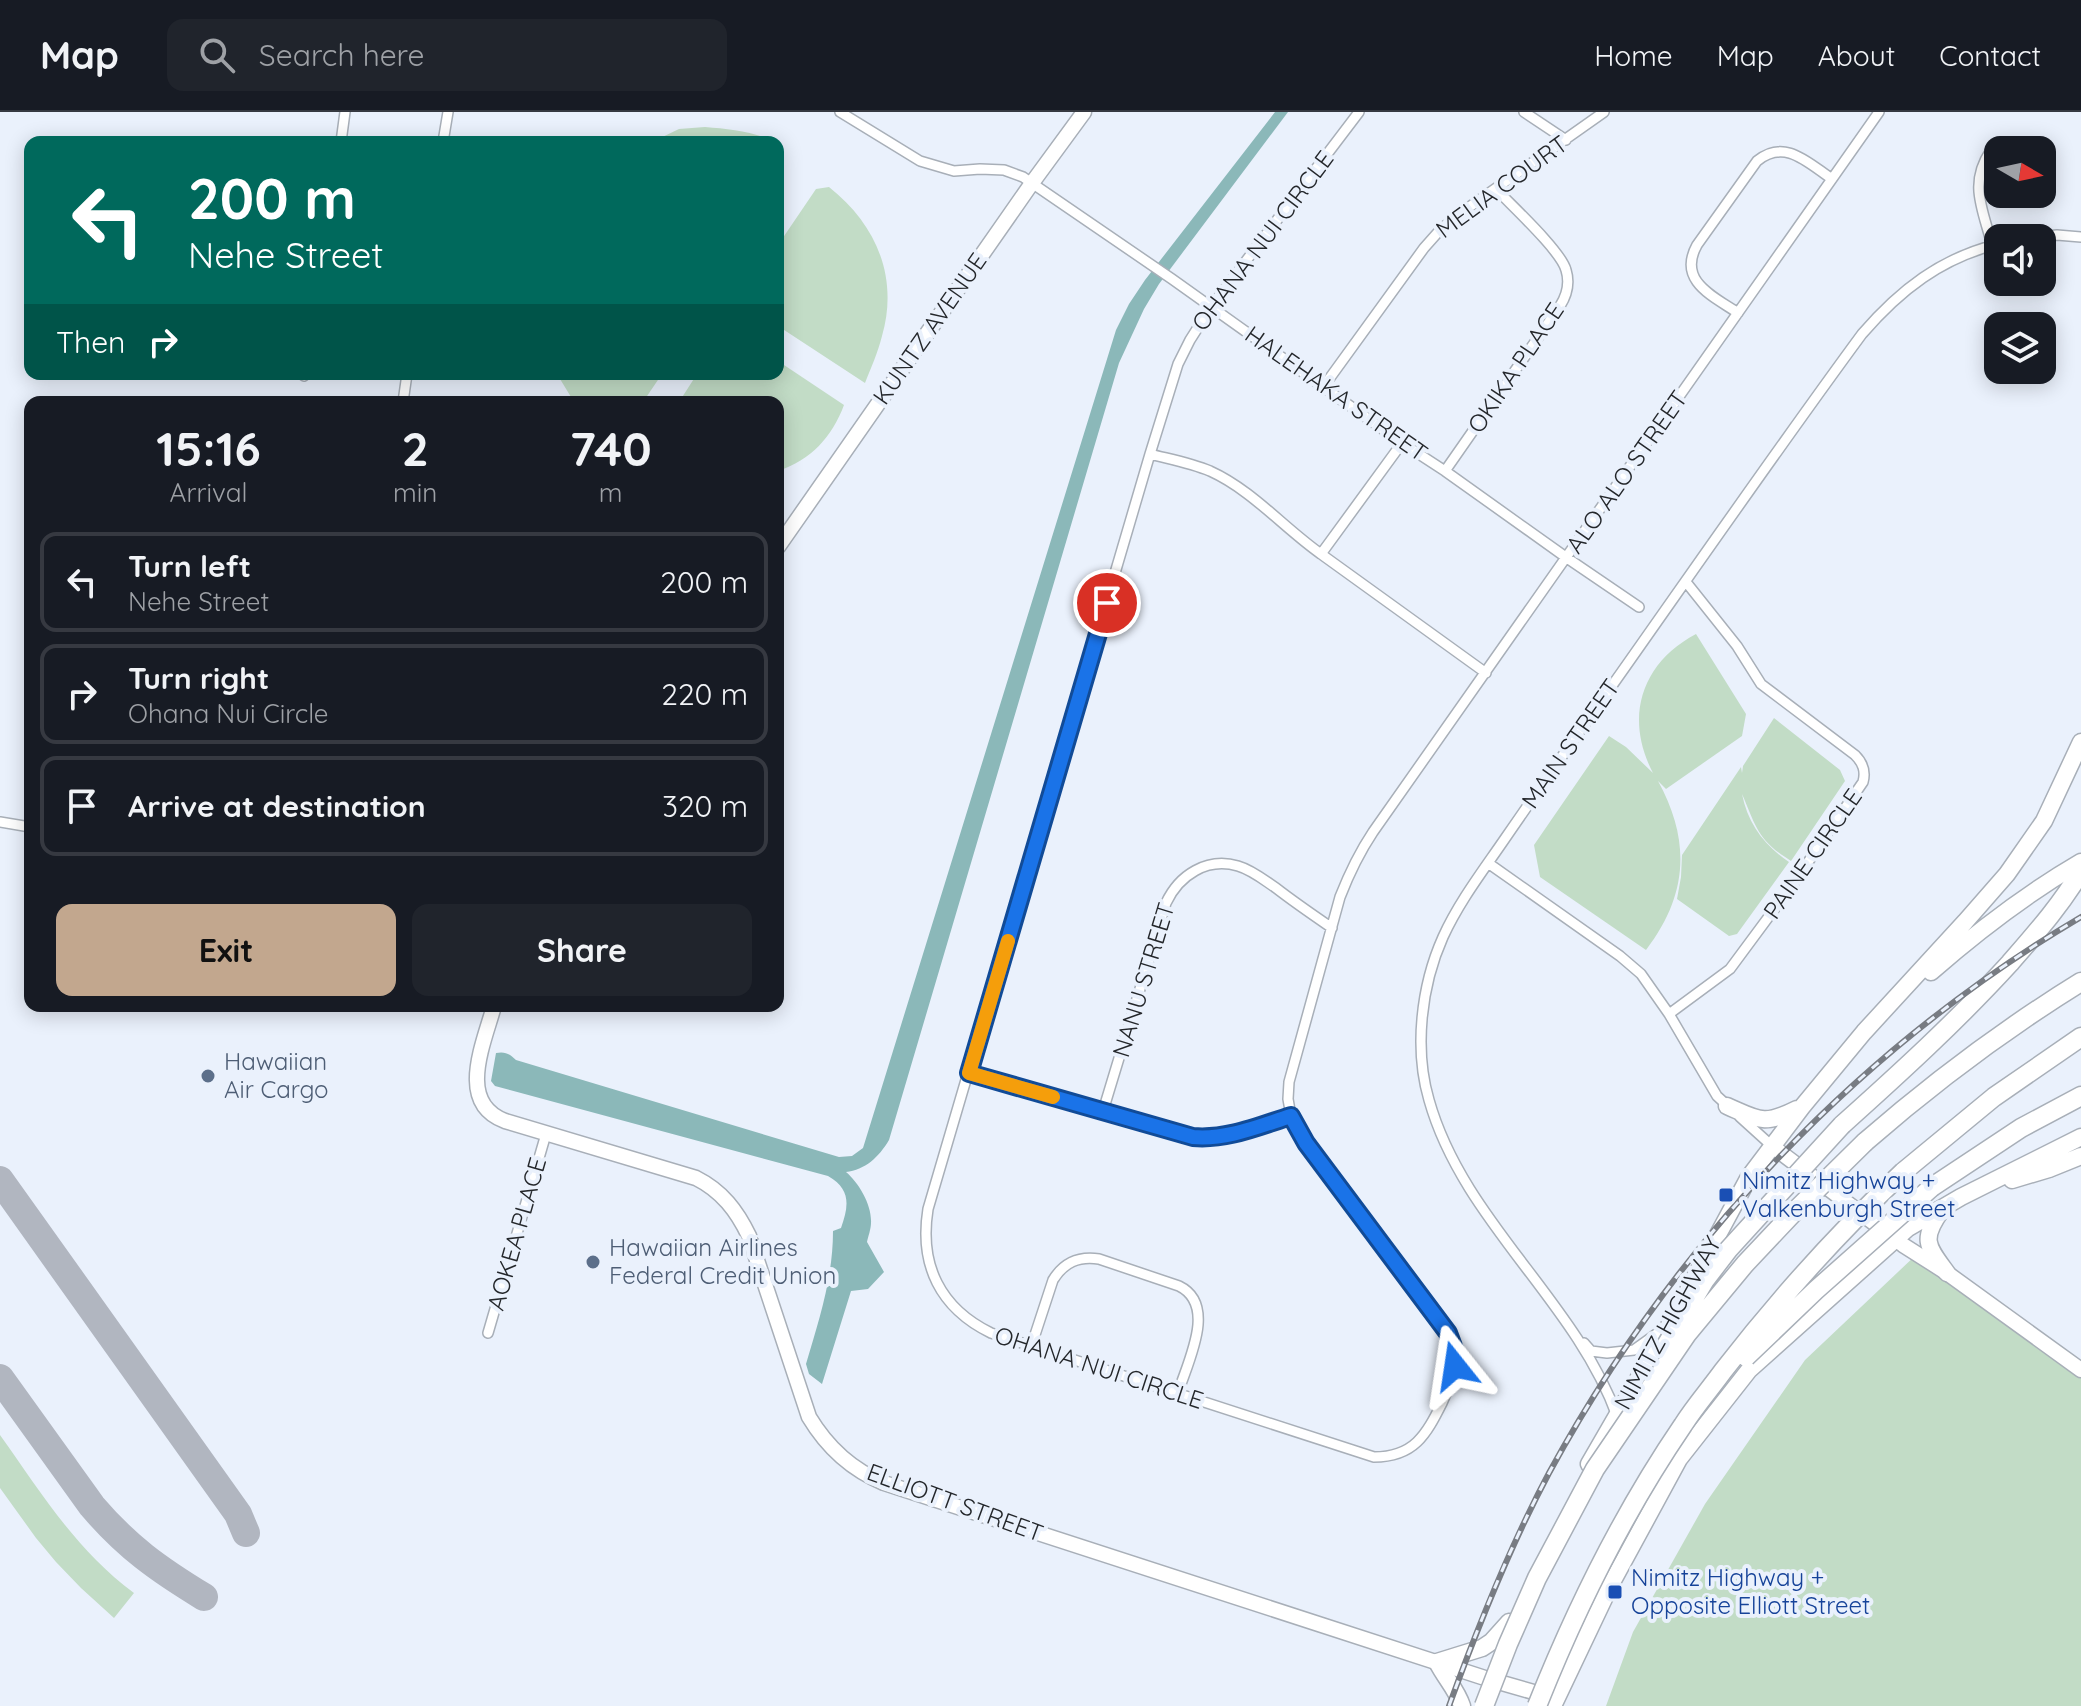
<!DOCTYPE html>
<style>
:root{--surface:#171b24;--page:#20242c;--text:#f1f3f6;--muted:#9ea1a6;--line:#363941;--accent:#c2a78e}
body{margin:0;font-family:Quicksand,sans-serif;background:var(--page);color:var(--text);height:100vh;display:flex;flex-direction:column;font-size:30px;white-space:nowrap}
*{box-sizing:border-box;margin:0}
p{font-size:26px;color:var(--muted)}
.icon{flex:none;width:44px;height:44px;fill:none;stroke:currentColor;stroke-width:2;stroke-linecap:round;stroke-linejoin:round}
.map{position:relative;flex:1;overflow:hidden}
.drawer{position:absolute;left:24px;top:284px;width:760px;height:616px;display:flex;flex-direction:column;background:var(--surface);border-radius:16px;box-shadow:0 4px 20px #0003}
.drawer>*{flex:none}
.top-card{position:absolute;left:24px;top:24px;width:760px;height:244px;border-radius:16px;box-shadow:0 4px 20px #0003;background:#00695c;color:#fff;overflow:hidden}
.needle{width:52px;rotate:99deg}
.controls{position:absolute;left:1984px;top:24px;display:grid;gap:16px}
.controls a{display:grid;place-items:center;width:72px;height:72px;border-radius:16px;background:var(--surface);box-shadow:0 4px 20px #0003;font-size:40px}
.pin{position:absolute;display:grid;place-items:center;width:68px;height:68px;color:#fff;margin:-34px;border:4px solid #fff;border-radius:50%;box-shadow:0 2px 8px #0007}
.me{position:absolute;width:88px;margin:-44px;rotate:345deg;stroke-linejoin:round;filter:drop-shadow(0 0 6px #0008)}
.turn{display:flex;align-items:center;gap:28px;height:168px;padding:0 32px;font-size:36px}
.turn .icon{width:104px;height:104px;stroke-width:2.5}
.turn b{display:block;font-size:56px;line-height:68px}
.then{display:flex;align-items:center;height:76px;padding:0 32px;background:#0003;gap:16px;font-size:30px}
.eta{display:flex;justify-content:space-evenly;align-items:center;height:136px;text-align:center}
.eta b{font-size:48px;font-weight:800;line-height:56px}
.primary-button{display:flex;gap:16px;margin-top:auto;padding:16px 32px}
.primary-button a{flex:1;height:92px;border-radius:16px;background:var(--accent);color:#111;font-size:32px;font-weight:800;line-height:92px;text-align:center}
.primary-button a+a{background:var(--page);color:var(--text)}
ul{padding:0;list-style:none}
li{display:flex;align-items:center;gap:24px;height:100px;margin:0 16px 12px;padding:0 16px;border:4px solid var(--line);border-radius:16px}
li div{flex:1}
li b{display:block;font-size:30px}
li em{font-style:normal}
header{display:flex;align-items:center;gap:48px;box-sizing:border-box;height:112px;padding:0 40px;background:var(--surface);border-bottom:2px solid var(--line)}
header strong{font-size:38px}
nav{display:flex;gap:44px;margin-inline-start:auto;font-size:28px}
.search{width:560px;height:72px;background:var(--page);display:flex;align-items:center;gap:20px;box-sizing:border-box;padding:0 28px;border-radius:16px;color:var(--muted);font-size:30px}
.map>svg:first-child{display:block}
.green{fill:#c2dcc6}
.water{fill:#8bb8b9}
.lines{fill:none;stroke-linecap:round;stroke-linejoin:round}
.taxiway{stroke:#b1b6c0;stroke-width:28}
.street-casing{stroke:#a8afb8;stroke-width:12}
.secondary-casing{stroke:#a8afb8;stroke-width:17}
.primary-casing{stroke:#a8afb8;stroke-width:19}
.highway-casing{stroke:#a8afb8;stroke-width:21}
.street{stroke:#fff;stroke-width:9}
.secondary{stroke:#fff;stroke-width:14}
.primary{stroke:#fff;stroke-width:16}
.highway{stroke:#fff;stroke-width:18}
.rail-casing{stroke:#787c83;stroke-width:6}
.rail{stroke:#eaf1fc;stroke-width:3;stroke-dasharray:9;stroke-linecap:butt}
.highway-bridge-casing{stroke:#a8afb8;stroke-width:21;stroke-linecap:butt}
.highway-bridge{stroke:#fff;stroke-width:18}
.route-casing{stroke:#114b97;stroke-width:20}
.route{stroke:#1a73e8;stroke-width:14}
.slow{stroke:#f59e0b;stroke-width:14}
.service-dot{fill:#5c6f8a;stroke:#eaf1fc;stroke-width:3}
.transit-dot{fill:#1a4fb4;stroke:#eaf1fc;stroke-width:3}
.labels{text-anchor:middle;stroke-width:8;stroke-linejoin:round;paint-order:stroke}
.street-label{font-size:24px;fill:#24272b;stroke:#eaf1fc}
.service-label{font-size:24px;fill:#4e5e75;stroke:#eaf1fc;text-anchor:start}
.transit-label{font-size:24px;fill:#164399;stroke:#eaf1fc;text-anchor:start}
</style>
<header>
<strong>Map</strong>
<div class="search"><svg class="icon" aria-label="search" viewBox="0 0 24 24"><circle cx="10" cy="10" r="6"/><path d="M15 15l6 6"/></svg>Search here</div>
<nav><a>Home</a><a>Map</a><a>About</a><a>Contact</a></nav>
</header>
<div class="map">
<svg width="2081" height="1594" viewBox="0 0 2081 1594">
<rect width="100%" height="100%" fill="#eaf1fc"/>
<!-- green -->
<path class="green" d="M 705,15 C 729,17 753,19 775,30 L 652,30 L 679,17 Z
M 829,75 C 876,112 899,165 882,224 C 878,240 871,256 865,271 L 778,214 L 778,133 L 816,77 Z
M 778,249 L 844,293 C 832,325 811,348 778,359 L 778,290 L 679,290 L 697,262 L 778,262 Z
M 557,262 L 662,262 L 643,290 L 574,290 Z
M 1696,522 L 1746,602 L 1742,624 L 1666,677 L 1658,669 C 1691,729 1688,783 1646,838 L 1540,765 L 1534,733 L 1609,624 L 1626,635 L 1653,661 C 1624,606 1641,551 1696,522 Z
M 1774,606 L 1840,658 L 1845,669 L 1791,749 C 1757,728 1756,714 1742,682 C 1748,712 1764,733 1789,750 L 1737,822 L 1729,824 L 1677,787 L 1681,765 L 1682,743 L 1741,655 L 1742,661 L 1743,654 Z
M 1917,1142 L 2081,1258 L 2081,1594 L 1606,1594 L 1633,1520 L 1705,1392 L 1805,1248 Z
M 0,1323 C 42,1382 76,1438 134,1481 L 114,1506 L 81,1476 L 56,1450 L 36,1426 L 0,1376 Z"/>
<!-- water -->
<path class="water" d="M 1275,0 L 1288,0 L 1159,172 L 1144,197 L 1119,251 L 889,1028 C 879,1045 865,1058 846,1060 C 859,1071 872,1093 871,1111 C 871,1117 868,1125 867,1130 L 884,1160 L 868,1177 L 851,1179 L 822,1272 L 809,1262 L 806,1252 C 819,1208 833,1166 833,1119 L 841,1116 C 849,1094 851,1077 828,1064 L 495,974 L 491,969 L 496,941 C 505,939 510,942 516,948 L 839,1045 L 852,1044 L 863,1036 L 1116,218 L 1129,192 L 1145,168 Z"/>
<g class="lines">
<!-- taxiway -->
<path class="taxiway" d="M 0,1068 L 238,1402 L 246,1421
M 0,1266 L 92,1394 C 127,1435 158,1457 204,1485"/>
<!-- street casing -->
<g class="street-casing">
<path id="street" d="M 840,0 L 920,49 L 954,59 L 980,57 L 1004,58 L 1023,65 L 1172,167 L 1402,331 L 1445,359 L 1567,446 L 1639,495
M 1359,0 L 1211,195 L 1190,228 L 1178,252 L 1150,342 L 928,1097 C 919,1153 940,1196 991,1221 L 1374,1345 C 1414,1345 1426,1323 1442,1291 C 1455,1264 1461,1240 1444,1214 L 1306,1031 L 1291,1004 L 1288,987 L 1289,970 L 1340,785 C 1349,762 1359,741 1373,720 L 1879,0
M 1524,0 L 1566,28
M 341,30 L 345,0
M 443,30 L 448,0
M 1991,38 C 1968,72 1983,97 1992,133
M 2028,126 L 2057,123 L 2081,125
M 1738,201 C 1713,184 1677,169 1697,133 L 1757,49 C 1785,26 1808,51 1832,67
M 304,264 L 305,262
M 1324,274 L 1424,136 L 1440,118 L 1458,103 L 1604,0
M 403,290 L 407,262
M 1402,331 L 1321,442 L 1486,561
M 1150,342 C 1169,347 1191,351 1210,359 C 1252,378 1284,416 1321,442
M 1445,359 L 1560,194 C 1567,183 1570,171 1566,158 C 1561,139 1512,94 1496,77
M 0,710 L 30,715
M 1488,751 L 1620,844 L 1641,862 L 1669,902 L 1717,984 L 1729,995
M 1669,902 L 1730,857 L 1793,772 L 1863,670 C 1866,659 1863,651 1855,643 L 1761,572 L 1737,534 L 1686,470
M 969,961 L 1193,1025 C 1227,1028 1259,1014 1291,1004
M 1103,999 L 1166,791 C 1179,763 1207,745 1238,754 C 1252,758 1264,768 1276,776 C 1294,790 1313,803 1332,816
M 1740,1005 L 1772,1034
M 488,1221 L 546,1022
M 1584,1231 L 1591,1239 L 1607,1241 L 1634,1238 L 1662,1218
M 1031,1235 L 1053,1168 C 1064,1150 1079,1144 1099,1147 L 1179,1174 C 1218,1193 1187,1251 1178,1281
M 1617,1304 C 1575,1188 1463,1109 1429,988 C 1414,937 1421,874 1443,825 C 1459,790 1482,760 1504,728 C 1533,686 1562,644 1592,602 C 1682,475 1770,347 1862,222 C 1900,178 1941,146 1998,132"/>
</g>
<!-- secondary casing -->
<g class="secondary-casing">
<path id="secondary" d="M 778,435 L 1032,71 L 1084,0
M 494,894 C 484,931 456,991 505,1009 L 696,1066 C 722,1079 737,1099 749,1124 L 809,1305 C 827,1335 852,1358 884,1371 L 1488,1567 L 1551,1585
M 1772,1034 L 1903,1133 L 1947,1161 L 2081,1258"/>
</g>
<!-- primary casing -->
<g class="primary-casing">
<path id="primary" d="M 1931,860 C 1979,818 2026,782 2081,750
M 1727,994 C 1759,1008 1763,1014 1797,997
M 2012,1068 L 2049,1057 L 2081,1044
M 1941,1099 C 1920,1128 1928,1135 1947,1161
M 1589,1352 L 1670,1212 L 1749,1065 L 1802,995 L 1864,920 L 1965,810 L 2007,762 L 2044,709 L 2081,630
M 1462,1594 C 1457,1578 1445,1566 1437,1550 L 1482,1536 L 1491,1530 L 1509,1510
M 1553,1594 L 1610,1474 L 1679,1347 L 1749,1258 L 1908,1116 L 1961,1085 L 2081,1025"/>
</g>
<!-- highway casing -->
<g class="highway-casing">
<path id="highway" d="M 1842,1013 C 1900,961 1957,909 2010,851 C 2036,821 2061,793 2081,759
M 1865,1030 C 1934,970 2003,918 2081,870
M 1903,1060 L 1994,985 L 2081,925
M 1932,1075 L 2021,1016 L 2081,984"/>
</g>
<!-- street -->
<use href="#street" class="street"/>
<!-- secondary -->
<use href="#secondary" class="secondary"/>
<!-- primary -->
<use href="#primary" class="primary"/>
<!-- highway -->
<use href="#highway" class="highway"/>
<!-- rail casing -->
<g class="rail-casing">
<path id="rail" d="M 1449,1594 C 1478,1514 1509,1436 1549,1361 C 1673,1133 1857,937 2081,805"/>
</g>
<!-- rail -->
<use href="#rail" class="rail"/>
<!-- highway-bridge casing -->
<g class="highway-bridge-casing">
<path id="highway-bridge" d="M 1665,1235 L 1705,1168 L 1728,1138 L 1842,1013
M 1746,1245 L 1816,1178 L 1932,1075
M 1484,1594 L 1508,1532 L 1537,1466 L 1595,1357 L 1687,1222 L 1745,1152 L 1795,1099 L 1865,1030
M 1537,1594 C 1576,1496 1623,1401 1683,1313 C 1695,1294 1710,1277 1723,1259 C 1778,1188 1837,1122 1903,1060"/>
</g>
<!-- highway-bridge -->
<use href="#highway-bridge" class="highway-bridge"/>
</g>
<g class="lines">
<!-- route casing -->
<g class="route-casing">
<path id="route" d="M 1107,491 L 969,961 L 1193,1025 C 1227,1028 1259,1014 1291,1004 L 1306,1031 L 1448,1221 L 1454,1237 L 1455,1254"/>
</g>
<!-- route -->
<use href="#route" class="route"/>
<!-- slow -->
<path class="slow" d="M 1008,829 L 969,961 L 1053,985"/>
</g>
<!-- markers -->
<g class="service-dot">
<circle cx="208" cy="964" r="8"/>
<circle cx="593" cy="1150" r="8"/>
</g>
<g class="transit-dot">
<rect x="1718" y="1075" width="16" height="16" rx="4"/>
<rect x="1607" y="1472" width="16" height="16" rx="4"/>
</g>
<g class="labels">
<!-- street labels -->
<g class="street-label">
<text transform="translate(1502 75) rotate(-36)" y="8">MELIA COURT</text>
<text transform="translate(1263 129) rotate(-53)" y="8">OHANA NUI CIRCLE</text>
<text transform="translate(930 217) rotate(-55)" y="8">KUNTZ AVENUE</text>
<text transform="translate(1516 256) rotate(-56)" y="8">OKIKA PLACE</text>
<text transform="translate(1336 282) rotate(35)" y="8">HALEHAKA STREET</text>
<text transform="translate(1627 360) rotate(-55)" y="8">ALO ALO STREET</text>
<text transform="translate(1571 632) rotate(-55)" y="8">MAIN STREET</text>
<text transform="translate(1813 742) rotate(-55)" y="8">PAINE CIRCLE</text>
<text transform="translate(1144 868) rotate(-73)" y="8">NANU STREET</text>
<text transform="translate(517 1122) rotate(-74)" y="8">AOKEA PLACE</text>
<text transform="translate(1668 1211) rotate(-61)" y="8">NIMITZ HIGHWAY</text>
<text transform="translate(1099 1256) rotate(18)" y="8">OHANA NUI CIRCLE</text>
<text transform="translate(955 1391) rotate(20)" y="8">ELLIOTT STREET</text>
</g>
<!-- service labels -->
<g class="service-label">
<text x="224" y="958">Hawaiian<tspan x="224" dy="28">Air Cargo</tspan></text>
<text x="609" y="1144">Hawaiian Airlines<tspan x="609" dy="28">Federal Credit Union</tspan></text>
</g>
<!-- transit labels -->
<g class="transit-label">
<text x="1742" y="1077">Nimitz Highway +<tspan x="1742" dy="28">Valkenburgh Street</tspan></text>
<text x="1631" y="1474">Nimitz Highway +<tspan x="1631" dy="28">Opposite Elliott Street</tspan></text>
</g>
</g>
</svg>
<div class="controls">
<a><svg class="needle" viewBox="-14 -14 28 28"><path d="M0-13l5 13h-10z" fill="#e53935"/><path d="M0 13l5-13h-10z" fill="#9ea1a6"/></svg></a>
<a><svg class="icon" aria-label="sound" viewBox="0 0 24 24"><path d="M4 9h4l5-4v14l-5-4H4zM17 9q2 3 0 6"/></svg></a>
<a><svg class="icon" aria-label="layers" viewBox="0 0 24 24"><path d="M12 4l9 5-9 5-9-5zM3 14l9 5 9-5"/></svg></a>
</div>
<div class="pin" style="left:1107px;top:491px;background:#d93025"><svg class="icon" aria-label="arrive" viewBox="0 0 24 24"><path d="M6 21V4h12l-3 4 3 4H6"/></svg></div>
<svg class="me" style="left:1455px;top:1254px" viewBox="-20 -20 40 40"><path d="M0-17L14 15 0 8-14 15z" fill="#1a73e8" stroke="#fff" stroke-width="4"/></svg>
<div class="top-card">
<div class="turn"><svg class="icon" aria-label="left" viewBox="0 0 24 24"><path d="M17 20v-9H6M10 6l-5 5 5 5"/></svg><div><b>200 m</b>Nehe Street</div></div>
<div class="then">Then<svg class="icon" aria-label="right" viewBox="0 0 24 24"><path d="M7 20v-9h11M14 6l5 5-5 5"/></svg></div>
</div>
<section class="drawer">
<div class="eta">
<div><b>15:16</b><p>Arrival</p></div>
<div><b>2</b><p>min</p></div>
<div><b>740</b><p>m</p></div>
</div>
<ul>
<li><svg class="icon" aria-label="left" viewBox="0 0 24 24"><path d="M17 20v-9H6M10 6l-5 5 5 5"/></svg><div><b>Turn left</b><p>Nehe Street</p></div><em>200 m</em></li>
<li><svg class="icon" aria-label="right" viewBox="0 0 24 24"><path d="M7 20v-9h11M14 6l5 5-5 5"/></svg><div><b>Turn right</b><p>Ohana Nui Circle</p></div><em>220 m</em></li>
<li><svg class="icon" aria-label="arrive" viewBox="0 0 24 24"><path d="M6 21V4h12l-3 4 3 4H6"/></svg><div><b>Arrive at destination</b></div><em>320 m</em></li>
</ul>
<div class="primary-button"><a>Exit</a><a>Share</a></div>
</section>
</div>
